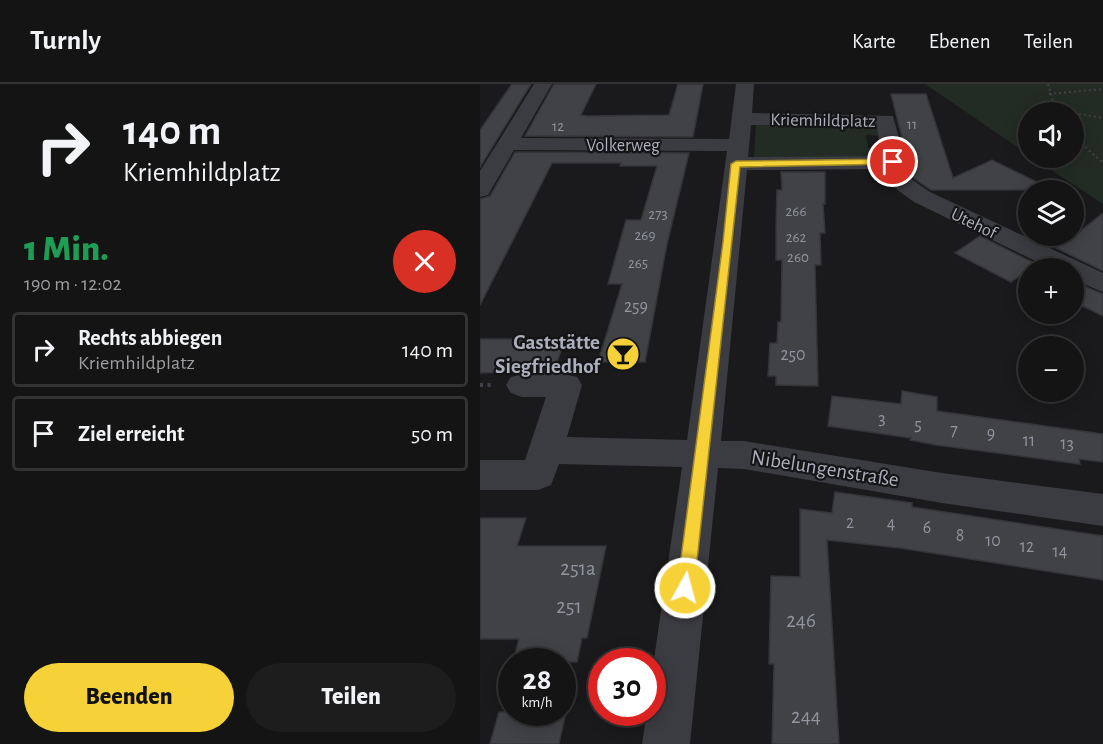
<!DOCTYPE html>
<html lang="de">
<meta charset="utf-8">
<style>
:root{--surface:#141415;--page:#1d1d1e;--text:#f1f3f6;--muted:#9d9ea0;--line:#333334;--accent:#f6d238}
body{margin:0;font-family:"Alegreya Sans",sans-serif;background:var(--page);color:var(--text);height:100vh;display:flex;flex-direction:column;font-size:22px;white-space:nowrap}
*{box-sizing:border-box;margin:0}
p{font-size:20px;color:var(--muted)}
.icon{flex:none;width:33px;height:33px;fill:none;stroke:currentColor;stroke-width:2;stroke-linecap:round;stroke-linejoin:round}
.map{position:relative;flex:1;overflow:hidden}
.details{display:flex;flex-direction:column;background:var(--surface);width:480px}
.details>*{flex:none}
.guide{background:#141415;color:var(--text);overflow:hidden}
.tools{position:absolute;left:538px;top:18px;display:grid;gap:12px}
.tools a{display:grid;place-items:center;width:66px;height:66px;border-radius:50%;background:var(--surface);box-shadow:0 3px 15px #0003,0 0 0 2px var(--line);font-size:30px}
.speed{position:absolute;left:18px;top:564px;display:flex;gap:12px;font-size:30px;font-weight:700;text-align:center}
.speed>*{display:grid;place-content:center;width:78px;height:78px;border-radius:50%;background:var(--surface);box-shadow:0 3px 15px #0003,0 0 0 2px var(--line);line-height:1}
.speed small{font-size:15px;font-weight:400}
.speed .limit{border:9px solid #d22;background:#fff;color:#111}
.pin{position:absolute;display:grid;place-items:center;width:51px;height:51px;color:#fff;margin:-26px;border:3px solid #fff;border-radius:50%;box-shadow:0 2px 6px #0007}
.me{position:absolute;width:66px;margin:-33px;rotate:7deg;stroke-linejoin:round;filter:drop-shadow(0 0 4px #0008)}
.turn{display:flex;align-items:center;gap:21px;height:126px;padding:0 24px;font-size:27px}
.turn .icon{width:78px;height:78px;stroke-width:2.5}
.turn b{display:block;font-size:42px;line-height:51px}
.round{display:grid;place-items:center;flex:none;width:63px;height:63px;border-radius:32px;background:var(--page)}
.head{display:flex;align-items:center;justify-content:space-between;height:102px;padding:0 24px}
h1{font-size:36px;font-weight:800;line-height:45px;color:#1e9e55}
.cta{display:flex;gap:12px;margin-top:auto;padding:12px 24px}
.cta a{flex:1;height:69px;border-radius:36px;background:var(--accent);color:#111;font-size:24px;font-weight:800;line-height:69px;text-align:center}
.cta a+a{background:var(--page);color:var(--text)}
ul{padding:0;list-style:none}
li{display:flex;align-items:center;gap:18px;height:75px;margin:0 12px 9px;padding:0 12px;border:3px solid var(--line);border-radius:6px}
li div{flex:1}
li b{display:block;font-size:22px}
li em{font-style:normal}
header{display:flex;align-items:center;gap:36px;box-sizing:border-box;height:84px;padding:0 30px;background:var(--surface);border-bottom:2px solid var(--line)}
header strong{font-size:28px}
nav{display:flex;gap:33px;margin-inline-start:auto;font-size:21px}
main{display:flex;flex:1;min-height:0}
.map>svg:first-child{display:block}
.green{fill:#222b24}
.building{fill:#414246;stroke:#353438;stroke-width:1.5}
.lines{fill:none;stroke-linecap:round;stroke-linejoin:round}
.path-far1{stroke:#414249;stroke-width:2;stroke-dasharray:2 3;stroke-linecap:butt}
.path{stroke:#414249;stroke-width:4;stroke-dasharray:3 4.5;stroke-linecap:butt}
.street{fill:#3b3b42;fill-rule:evenodd}
.route{fill:#f6d238;stroke:#a08824;stroke-width:1.5}
.labels{text-anchor:middle;stroke-width:4.5;stroke-linejoin:round;paint-order:stroke}
.far-number-label{font-size:15px;fill:#91949e}
.far-street-label{font-size:18px;fill:#acafbc;stroke:#151517}
.number-label{font-size:18px;fill:#91949e}
.poi-label{font-size:21px;font-weight:bold;fill:#acafbc;stroke:#151517;text-anchor:end}
.street-label{font-size:21px;fill:#acafbc;stroke:#151517}
.near-number-label{font-size:21px;fill:#91949e}
</style>
<header>
<strong>Turnly</strong>
<nav><a>Karte</a><a>Ebenen</a><a>Teilen</a></nav>
</header>
<main>
<section class="details">
<div class="guide">
<div class="turn"><svg class="icon" aria-label="right" viewBox="0 0 24 24"><path d="M7 20v-9h11M14 6l5 5-5 5"/></svg><div><b>140 m</b>Kriemhildplatz</div></div>
</div>
<div class="head"><div><h1>1 Min.</h1><p>190 m · 12:02</p></div><a class="round" style="background:#d93025;color:#fff"><svg class="icon" aria-label="close" viewBox="0 0 24 24"><path d="M6 6l12 12M18 6L6 18"/></svg></a></div>
<ul>
<li><svg class="icon" aria-label="right" viewBox="0 0 24 24"><path d="M7 20v-9h11M14 6l5 5-5 5"/></svg><div><b>Rechts abbiegen</b><p>Kriemhildplatz</p></div><em>140 m</em></li>
<li><svg class="icon" aria-label="arrive" viewBox="0 0 24 24"><path d="M6 21V4h12l-3 4 3 4H6"/></svg><div><b>Ziel erreicht</b></div><em>50 m</em></li>
</ul>
<div class="cta"><a>Beenden</a><a>Teilen</a></div>
</section>
<div class="map">
<svg width="623" height="660" viewBox="0 0 623 660">
<rect width="100%" height="100%" fill="#1a1a1c"/>
<!-- green -->
<path class="green" d="M 445,0 L 623,0 L 623,120 L 553,74 L 594,74 L 594,28 L 549,28 L 549,71 Z
M 276,39 L 397,42 L 402,52 L 386,51 L 388,64 L 403,66 L 403,72 L 274,75 Z"/>
<!-- building -->
<path class="building" d="M 32,0 L 51,0 L 0,83 L 0,46 Z
M 74,0 L 116,0 L 101,31 L 108,32 L 189,31 L 198,0 L 223,0 L 213,53 L 45,52 Z
M 411,10 L 446,10 L 473,94 L 512,76 L 573,106 L 451,106 L 432,93 Z
M 35,68 L 209,69 L 187,160 L 165,278 L 118,278 L 142,200 L 128,200 L 146,136 L 161,136 L 177,82 L 140,82 L 141,79 L 72,79 L 0,221 L 0,115 L 10,112 Z
M 301,88 L 345,88 L 345,120 L 343,120 L 345,149 L 340,149 L 341,181 L 335,181 L 338,302 L 296,301 L 296,292 L 288,292 L 290,259 L 297,259 L 298,238 L 301,238 L 302,176 L 296,176 L 296,144 L 297,106 L 302,106 Z
M 623,129 L 623,187 L 576,164 L 594,152 Z
M 500,152 L 556,180 L 531,198 L 475,169 Z
M 594,198 L 623,210 L 623,232 L 594,218 Z
M 0,255 L 85,255 L 74,287 L 0,289 Z
M 422,307 L 457,313 L 457,327 L 623,350 L 623,378 L 599,375 L 600,380 L 456,361 L 430,356 L 431,354 L 348,342 L 352,312 L 421,320 Z
M 355,408 L 432,419 L 432,423 L 623,452 L 623,496 L 420,464 L 347,456 L 359,660 L 292,660 L 294,580 L 289,580 L 291,492 L 320,493 L 320,425 L 352,429 Z
M 0,434 L 46,434 L 37,462 L 126,462 L 107,554 L 102,554 L 97,578 L 33,578 L 39,555 L 0,555 Z
M 19,628 L 86,628 L 79,660 L 10,660 Z"/>
<g class="lines">
<!-- path-far1 -->
<path class="path-far1" d="M 568,0 L 576,28
M 569,10 L 623,5
M 575,26 L 590,28
M 594,29 L 623,34
M 594,53 L 623,79"/>
<!-- path -->
<path class="path" d="M 0,301 L 14,301"/>
<!-- street -->
<path class="street" d="M 54,0 L 72,0 L 41,54 L 249,55 L 256,0 L 274,0 L 272,29 L 413,32 L 430,94 L 450,108 L 623,189 L 623,208 L 594,196 L 594,184 L 570,184 L 434,118 L 412,102 L 404,85 L 267,86 L 241,357 L 264,357 L 462,389 L 623,410 L 623,442 L 462,419 L 264,385 L 238,384 L 210,660 L 162,660 L 167,628 L 172,628 L 172,589 L 202,383 L 79,380 L 71,401 L 58,406 L 0,406 L 0,376 L 45,376 L 66,313 L 42,313 L 31,309 L 26,301 L 31,293 C 51,287 77,287 97,293 L 102,301 L 87,353 L 207,356 L 247,67 L 34,66 L 8,111 L 0,113 L 0,87 ZM 271,41 L 397,42 L 401,72 L 268,73 Z"/>
</g>
<!-- route -->
<path class="route" d="M 413,75 L 417,78 L 416,80 L 260,83 L 214,504 L 211,509 L 205,511 L 199,509 L 197,504 L 243,158 L 251,80 L 256,77 Z"/>
<!-- icons -->
<defs>
<g id="bar-disc" transform="scale(1.725)"><circle r="9.5" fill="#f6d238" stroke="#151517"/><path d="M-6-5H6L.8 .8V4.5H3.5V6h-7V4.5H-.8V.8Z" fill="#111"/></g>
</defs>
<g fill-rule="evenodd">
<use href="#bar-disc" x="143" y="270"/>
</g>
<g class="labels">
<!-- far-number labels -->
<g class="far-number-label">
<text x="432" y="45">11</text>
<text x="78" y="47">12</text>
<text x="316" y="132">266</text>
<text x="178" y="135">273</text>
<text x="165" y="156">269</text>
<text x="316" y="158">262</text>
<text x="318" y="178">260</text>
<text x="158" y="184">265</text>
</g>
<!-- far-street labels -->
<g class="far-street-label">
<text transform="translate(343 36) rotate(1)" y="6">Kriemhildplatz</text>
<text x="143" y="67">Volkerweg</text>
<text transform="translate(494 139) rotate(26)" y="6">Utehof</text>
</g>
<!-- number labels -->
<g class="number-label">
<text x="156" y="228">259</text>
<text x="313" y="276">250</text>
<text x="402" y="340">3</text>
<text x="438" y="346">5</text>
<text x="474" y="352">7</text>
<text x="511" y="355">9</text>
<text x="549" y="362">11</text>
<text x="587" y="365">13</text>
<text x="370" y="444">2</text>
<text x="411" y="445">4</text>
<text x="447" y="449">6</text>
<text x="480" y="457">8</text>
<text x="513" y="462">10</text>
<text x="547" y="468">12</text>
<text x="580" y="473">14</text>
</g>
<!-- poi labels -->
<g class="poi-label">
<text x="120" y="265">Gaststätte<tspan x="120" dy="24">Siegfriedhof</tspan></text>
</g>
<!-- street labels -->
<g class="street-label">
<text transform="translate(345 384) rotate(9)" y="7">Nibelungenstraße</text>
</g>
<!-- near-number labels -->
<g class="near-number-label">
<text x="98" y="491">251a</text>
<text x="89" y="529">251</text>
<text x="321" y="543">246</text>
<text x="326" y="639">244</text>
</g>
</g>
</svg>
<div class="tools">
<a><svg class="icon" aria-label="sound" viewBox="0 0 24 24"><path d="M4 9h4l5-4v14l-5-4H4zM17 9q2 3 0 6"/></svg></a>
<a><svg class="icon" aria-label="layers" viewBox="0 0 24 24"><path d="M12 4l9 5-9 5-9-5zM3 14l9 5 9-5"/></svg></a>
<a>+</a>
<a>−</a>
</div>
<div class="speed"><div>28<small>km/h</small></div><div class="limit">30</div></div>
<div class="pin" style="left:413px;top:78px;background:#d93025"><svg class="icon" aria-label="arrive" viewBox="0 0 24 24"><path d="M6 21V4h12l-3 4 3 4H6"/></svg></div>
<svg class="me" style="left:205px;top:504px" viewBox="-20 -20 40 40"><circle r="17" fill="#f6d238" stroke="#fff" stroke-width="3"/><path d="M0-11L8 9 0 5-8 9z" fill="#fff"/></svg>
</div>
</main>
